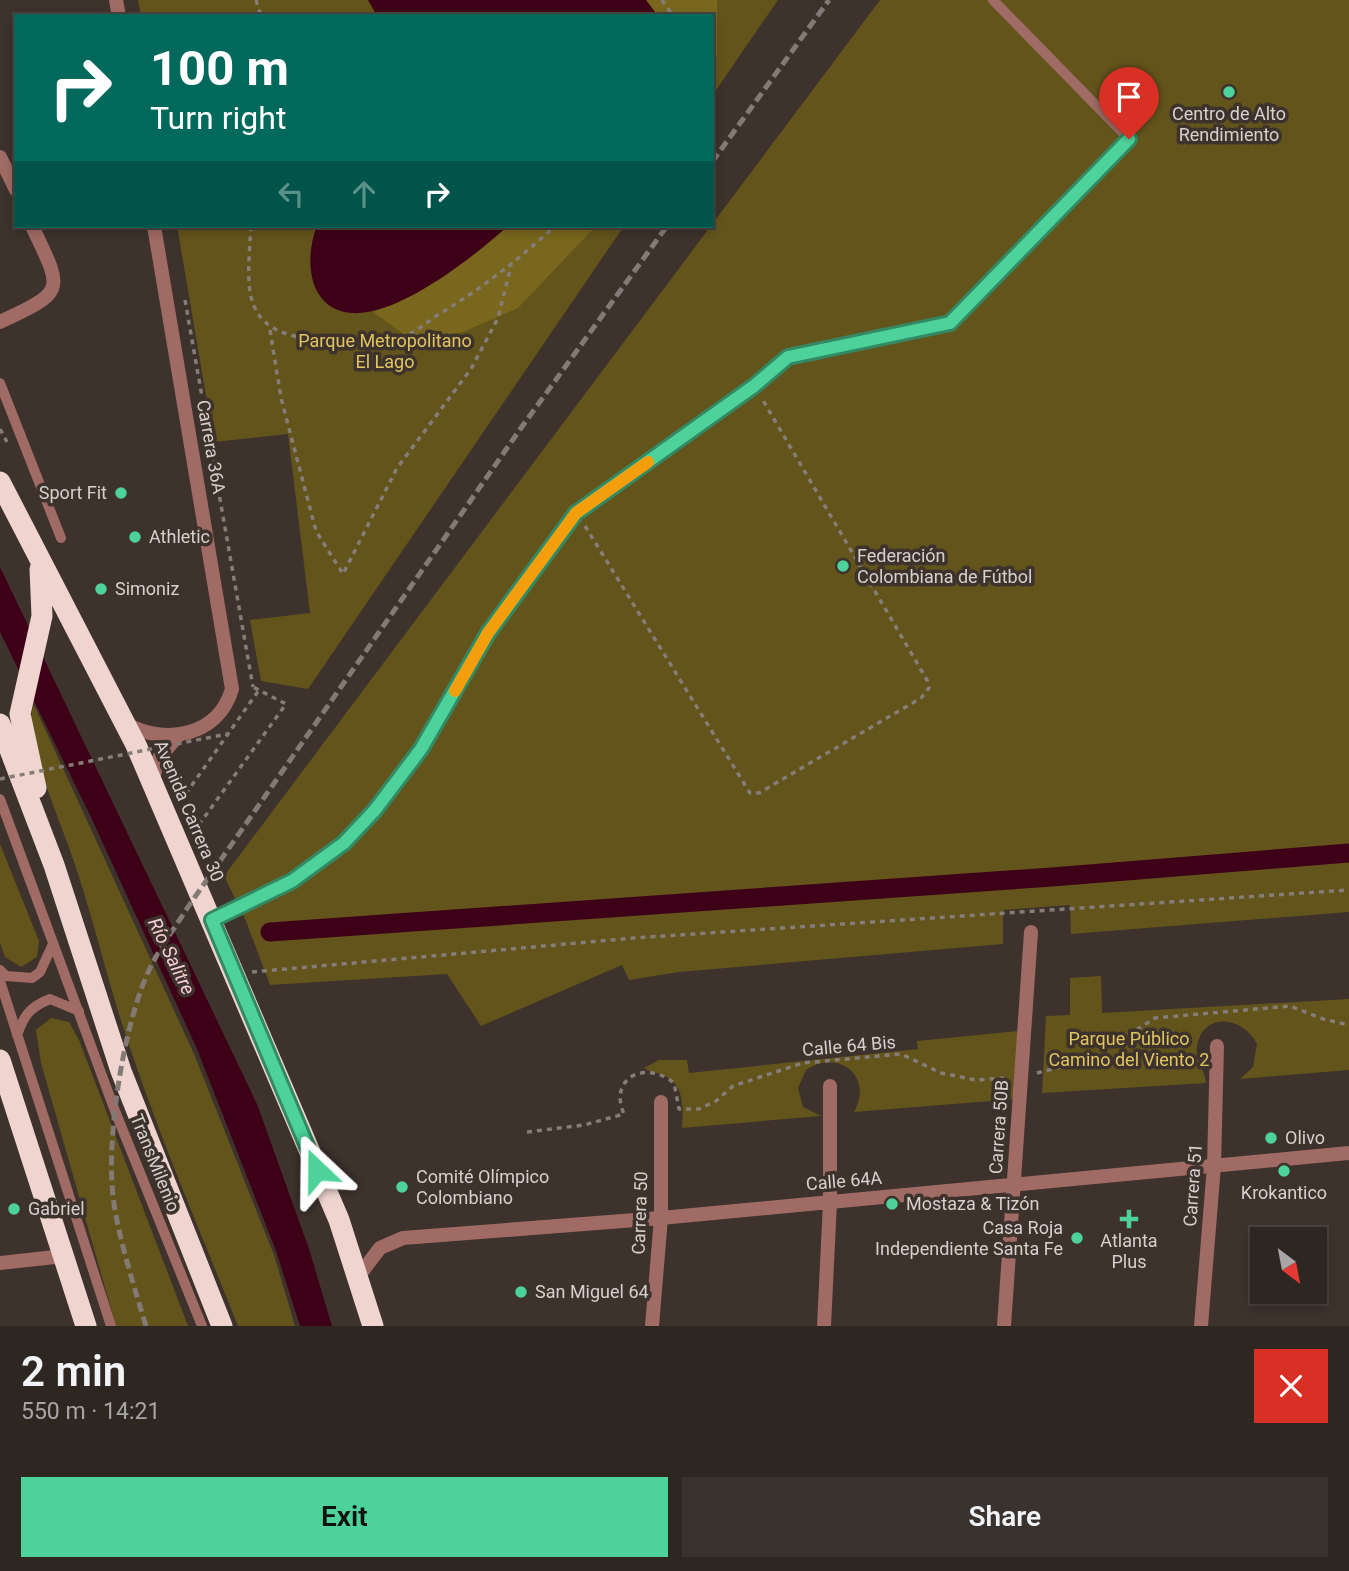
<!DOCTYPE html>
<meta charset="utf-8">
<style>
:root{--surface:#2e2621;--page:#3a322e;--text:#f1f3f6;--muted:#a7a5a5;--line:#49433f;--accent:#4dd39a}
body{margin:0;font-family:Roboto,sans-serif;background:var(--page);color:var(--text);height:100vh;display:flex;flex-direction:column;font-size:26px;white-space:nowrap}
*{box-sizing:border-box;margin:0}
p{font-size:23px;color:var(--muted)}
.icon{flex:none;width:38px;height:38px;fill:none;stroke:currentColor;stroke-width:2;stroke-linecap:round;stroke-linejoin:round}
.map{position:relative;height:1326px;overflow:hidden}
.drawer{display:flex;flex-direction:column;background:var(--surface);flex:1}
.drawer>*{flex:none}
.top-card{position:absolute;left:14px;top:14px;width:700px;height:214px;border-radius:0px;box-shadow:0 4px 10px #0003,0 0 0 2px var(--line);background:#00695c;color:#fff;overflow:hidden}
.needle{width:46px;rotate:148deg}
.buttons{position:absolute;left:1250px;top:1227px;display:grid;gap:14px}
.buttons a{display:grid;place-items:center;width:77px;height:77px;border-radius:0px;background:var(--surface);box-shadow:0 4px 10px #0003,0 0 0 2px var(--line);font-size:35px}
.pin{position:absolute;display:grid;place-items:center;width:60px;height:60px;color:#fff;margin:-72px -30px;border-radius:50% 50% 50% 0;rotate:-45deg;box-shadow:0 0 7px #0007}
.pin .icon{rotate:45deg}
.me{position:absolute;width:77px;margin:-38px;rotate:337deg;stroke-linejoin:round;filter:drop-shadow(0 0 5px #0008)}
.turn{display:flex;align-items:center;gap:24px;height:147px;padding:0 21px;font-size:32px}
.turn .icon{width:91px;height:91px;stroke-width:2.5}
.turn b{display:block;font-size:49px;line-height:60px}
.lanes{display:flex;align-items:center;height:66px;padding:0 21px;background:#0003;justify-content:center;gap:35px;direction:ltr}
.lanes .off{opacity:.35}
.round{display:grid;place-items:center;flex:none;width:74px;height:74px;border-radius:0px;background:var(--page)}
.headline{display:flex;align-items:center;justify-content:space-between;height:119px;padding:0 21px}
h1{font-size:42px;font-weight:600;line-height:52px}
.action{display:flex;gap:14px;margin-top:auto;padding:14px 21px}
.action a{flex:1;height:80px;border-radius:0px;background:var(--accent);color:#111;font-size:28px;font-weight:600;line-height:80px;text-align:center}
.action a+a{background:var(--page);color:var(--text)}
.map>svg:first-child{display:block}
.green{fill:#63541c}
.forest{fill:#79671d}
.water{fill:#3e0017}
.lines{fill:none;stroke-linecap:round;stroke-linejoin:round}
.canal{stroke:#3e0017;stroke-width:19}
.path{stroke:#867d78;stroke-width:3.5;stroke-dasharray:5 5;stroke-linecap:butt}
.lane{stroke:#a06b64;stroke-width:10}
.street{stroke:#a06b64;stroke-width:14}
.highway{stroke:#efd4d0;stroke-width:21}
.rail{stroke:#837a75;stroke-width:5;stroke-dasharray:10 5;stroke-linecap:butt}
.path-bridge{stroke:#867d78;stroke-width:3.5;stroke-dasharray:5 5;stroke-linecap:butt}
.route-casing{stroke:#328964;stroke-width:18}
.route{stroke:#4dd39a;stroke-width:12}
.slow{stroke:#f59e0b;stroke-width:12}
.poi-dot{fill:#4dd39a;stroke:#3d322c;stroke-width:2.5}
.labels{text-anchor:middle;stroke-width:7;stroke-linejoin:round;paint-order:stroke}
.poi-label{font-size:18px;fill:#d7d0cc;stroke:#3d322c;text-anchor:start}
.park-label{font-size:18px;fill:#e0c561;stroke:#3d322c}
.street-label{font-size:18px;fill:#d7d0cc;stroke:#3d322c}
.water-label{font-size:19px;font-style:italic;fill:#f9ced6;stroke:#3d322c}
</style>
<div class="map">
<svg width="1349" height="1326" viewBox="0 0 1349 1326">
<rect width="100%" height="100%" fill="#3d322c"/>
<!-- green -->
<path class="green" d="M 138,0 L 778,0 L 712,96 L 712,16 L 141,16 Z
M 880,0 L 1349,0 L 1349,912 L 1071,934 L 1070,905 L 1003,910 L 1003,944 L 679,972 L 629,980 L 622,965 L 481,1026 L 447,974 L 270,985 L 246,921 L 224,876 Z
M 177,226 L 624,226 L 308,689 L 261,681 L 250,620 L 310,613 L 288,434 L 214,442 Z
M 34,705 L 194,1054 L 274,1255 L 295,1326 L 238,1326 C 197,1223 152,1120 119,1014 C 103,962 90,908 72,856 C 62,825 20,732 34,705 Z
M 0,844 L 39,941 L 37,957 L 21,967 L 5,957 L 0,943 Z
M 1101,976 L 1102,1013 L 1349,999 L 1349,1070 L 1240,1079 L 1253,1067 L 1257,1044 C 1242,1015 1202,1012 1197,1047 C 1195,1061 1205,1069 1206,1083 L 1042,1093 L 1046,1016 L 1070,1015 L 1070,978 Z
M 51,1018 L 69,1022 L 79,1040 L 188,1326 L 116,1326 L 41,1063 L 36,1030 Z
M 1018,1031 L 1016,1099 L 854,1112 C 874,1077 839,1048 806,1070 L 798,1088 L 803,1107 L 821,1116 L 682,1128 C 683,1109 685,1086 665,1076 C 658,1072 649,1072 644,1068 L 659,1060 L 687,1060 L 689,1073 L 918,1049 L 917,1041 Z"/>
<!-- forest -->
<path class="forest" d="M 646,0 L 717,0 L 717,55 L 712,64 L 712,16 L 658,16 Z
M 508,226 L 596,226 L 518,308 L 424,349 L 373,312 C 423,289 467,263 508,226 Z"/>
<!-- water -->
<path class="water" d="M 368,0 L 646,0 L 658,16 L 377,16 Z
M 317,226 L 508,226 C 473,257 356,355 318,293 C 307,274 309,246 317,226 Z
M 0,567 L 257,1104 L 309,1249 L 332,1326 L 300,1326 L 276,1251 L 197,1049 L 90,815 L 0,632 Z"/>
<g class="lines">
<!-- canal -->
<path class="canal" d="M 270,932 L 1052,877 L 1349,853"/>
<!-- path -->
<path class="path" d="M 256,0 L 261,16
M 662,0 L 673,16
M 251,226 C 247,292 239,333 320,340 C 347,343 378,347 405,336 C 416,332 426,323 436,316 C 480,290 518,260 555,226
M 185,300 L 253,687
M 270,330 L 281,398 L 316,531 L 343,574 L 397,468 L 471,369 L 498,318 L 511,266
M 0,429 L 7,442
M 585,526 L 750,793 L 759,793 L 921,698 L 929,688 L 927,680 L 761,397
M 180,802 L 259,690
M 193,833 L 286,704 L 251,686
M 252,972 L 634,938 L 1349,890
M 1037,1073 L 1091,1059 L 1155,1018 L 1290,1006 L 1323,1019 L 1349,1025
M 527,1132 L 584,1125 L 624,1114 C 608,1077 646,1060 674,1083 L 679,1109 L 699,1109 L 716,1101 L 733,1086 L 803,1063 L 901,1054 L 941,1073 L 976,1080 L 1005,1078"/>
<!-- lane -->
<path class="lane" d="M 0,383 L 61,538
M 0,799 L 115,1111 L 202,1326
M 212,920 L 292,881 L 343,843 L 375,810 L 421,749 L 488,633 L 576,513 L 754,386 L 788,357 L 950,323 L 1129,139 L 993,0
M 0,970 L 6,976 L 32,978 L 40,972 L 52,946
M 0,981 L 111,1326
M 17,1035 C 24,1015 30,1007 50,999 L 79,1011"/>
<!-- street -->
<path class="street" d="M 116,0 L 119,16
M 0,157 L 16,190
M 0,322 C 67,291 63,291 32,226
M 126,724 C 165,745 218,737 232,689 L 154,226
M 152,781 L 159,758 L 177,737
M 0,1263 L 64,1256
M 358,1277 L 380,1248 L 403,1238 L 661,1218 L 1349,1153
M 652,1326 L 661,1218 L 661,1102
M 824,1326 L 830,1202 L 830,1086
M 1004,1326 L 1031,932
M 1201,1326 L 1214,1166 L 1217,1046"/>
<!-- highway -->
<path class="highway" d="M 0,482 L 136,745 L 339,1220 L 373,1326
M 0,724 L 54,865 L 121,1071 L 222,1326
M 36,788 L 20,714 L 42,616 L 40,569
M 0,1060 L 86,1326"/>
<!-- rail -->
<path class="rail" d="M 712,162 L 829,0
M 146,1326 C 135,1290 117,1233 113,1196 C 106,1136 124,1020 151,966 C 161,946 176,926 188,907 L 521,428 L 667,226"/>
<!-- path-bridge -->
<path class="path-bridge" d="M 0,779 L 227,734"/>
</g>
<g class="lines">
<!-- route casing -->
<g class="route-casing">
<path id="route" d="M 317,1170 L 212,920 L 292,881 L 344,843 L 375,810 L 421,749 L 488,633 L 576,513 L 754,386 L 788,357 L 950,323 L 1129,139"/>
</g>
<!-- route -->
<use href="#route" class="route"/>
<!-- slow -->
<path class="slow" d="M 455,691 L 488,633 L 576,513 L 648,462"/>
</g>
<!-- markers -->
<g class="poi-dot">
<circle cx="1229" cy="92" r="7"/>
<circle cx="121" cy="493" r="7"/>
<circle cx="135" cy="537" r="7"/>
<circle cx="843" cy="566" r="7"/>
<circle cx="101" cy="589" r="7"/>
<circle cx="1271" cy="1138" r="7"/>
<circle cx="1284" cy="1171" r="7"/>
<circle cx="402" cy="1187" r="7"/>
<circle cx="892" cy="1204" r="7"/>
<circle cx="14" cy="1209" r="7"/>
<path d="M1125.5 1208.5h7v7h7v7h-7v7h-7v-7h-7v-7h7z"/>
<circle cx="1077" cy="1238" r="7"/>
<circle cx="521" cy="1292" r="7"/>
</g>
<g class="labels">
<!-- poi labels -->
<g class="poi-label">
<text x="1229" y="120" text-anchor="middle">Centro de Alto<tspan x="1229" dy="21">Rendimiento</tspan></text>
<text x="107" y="499" text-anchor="end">Sport Fit</text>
<text x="149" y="543">Athletic</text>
<text x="857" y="562">Federación<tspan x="857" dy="21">Colombiana de Fútbol</tspan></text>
<text x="115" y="595">Simoniz</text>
<text x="1285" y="1144">Olivo</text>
<text x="416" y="1183">Comité Olímpico<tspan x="416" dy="21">Colombiano</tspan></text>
<text x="1284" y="1199" text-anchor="middle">Krokantico</text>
<text x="906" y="1210">Mostaza &amp; Tizón</text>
<text x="28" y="1215">Gabriel</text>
<text x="1063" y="1234" text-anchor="end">Casa Roja<tspan x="1063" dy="21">Independiente Santa Fe</tspan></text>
<text x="1129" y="1247" text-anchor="middle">Atlanta<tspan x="1129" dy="21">Plus</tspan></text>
<text x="535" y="1298">San Miguel 64</text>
</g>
<!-- park labels -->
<g class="park-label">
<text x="385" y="347">Parque Metropolitano<tspan x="385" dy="21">El Lago</tspan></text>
<text x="1129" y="1045">Parque Público<tspan x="1129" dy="21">Camino del Viento 2</tspan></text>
</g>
<!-- street labels -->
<g class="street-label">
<text transform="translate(211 447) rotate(80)" y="6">Carrera 36A</text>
<text transform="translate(189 811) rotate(67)" y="6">Avenida Carrera 30</text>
<text transform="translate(849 1046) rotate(-5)" y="6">Calle 64 Bis</text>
<text transform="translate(999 1127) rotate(-86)" y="6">Carrera 50B</text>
<text transform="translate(155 1163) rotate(68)" y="6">TransMilenio</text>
<text transform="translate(844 1181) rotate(-5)" y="6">Calle 64A</text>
<text transform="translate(1193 1185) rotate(-86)" y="6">Carrera 51</text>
<text transform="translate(640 1213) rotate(-88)" y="6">Carrera 50</text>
</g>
<!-- water labels -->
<g class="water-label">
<text transform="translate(172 956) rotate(64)" y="7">Río Salitre</text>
</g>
</g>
</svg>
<div class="buttons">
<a><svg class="needle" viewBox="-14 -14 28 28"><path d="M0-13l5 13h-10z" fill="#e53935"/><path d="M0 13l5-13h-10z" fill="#a7a5a5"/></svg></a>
</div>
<div class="pin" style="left:1129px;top:139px;background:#d93025"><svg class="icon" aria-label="arrive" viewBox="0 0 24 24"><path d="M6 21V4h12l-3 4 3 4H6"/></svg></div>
<svg class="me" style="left:317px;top:1170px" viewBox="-20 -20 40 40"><path d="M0-17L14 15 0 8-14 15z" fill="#4dd39a" stroke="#fff" stroke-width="4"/></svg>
<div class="top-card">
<div class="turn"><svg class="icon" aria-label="right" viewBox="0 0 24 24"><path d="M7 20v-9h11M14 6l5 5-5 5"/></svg><div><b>100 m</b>Turn right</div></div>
<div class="lanes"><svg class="icon off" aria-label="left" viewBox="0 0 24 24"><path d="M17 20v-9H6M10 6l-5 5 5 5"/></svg><svg class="icon off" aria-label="ahead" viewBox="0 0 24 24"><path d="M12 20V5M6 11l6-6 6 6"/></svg><svg class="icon" aria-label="right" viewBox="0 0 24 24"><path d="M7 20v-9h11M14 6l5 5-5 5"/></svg></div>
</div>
</div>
<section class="drawer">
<div class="headline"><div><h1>2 min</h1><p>550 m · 14:21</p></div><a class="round" style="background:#d93025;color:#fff"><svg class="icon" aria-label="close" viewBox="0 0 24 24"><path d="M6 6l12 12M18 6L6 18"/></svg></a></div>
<div class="action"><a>Exit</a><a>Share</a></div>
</section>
